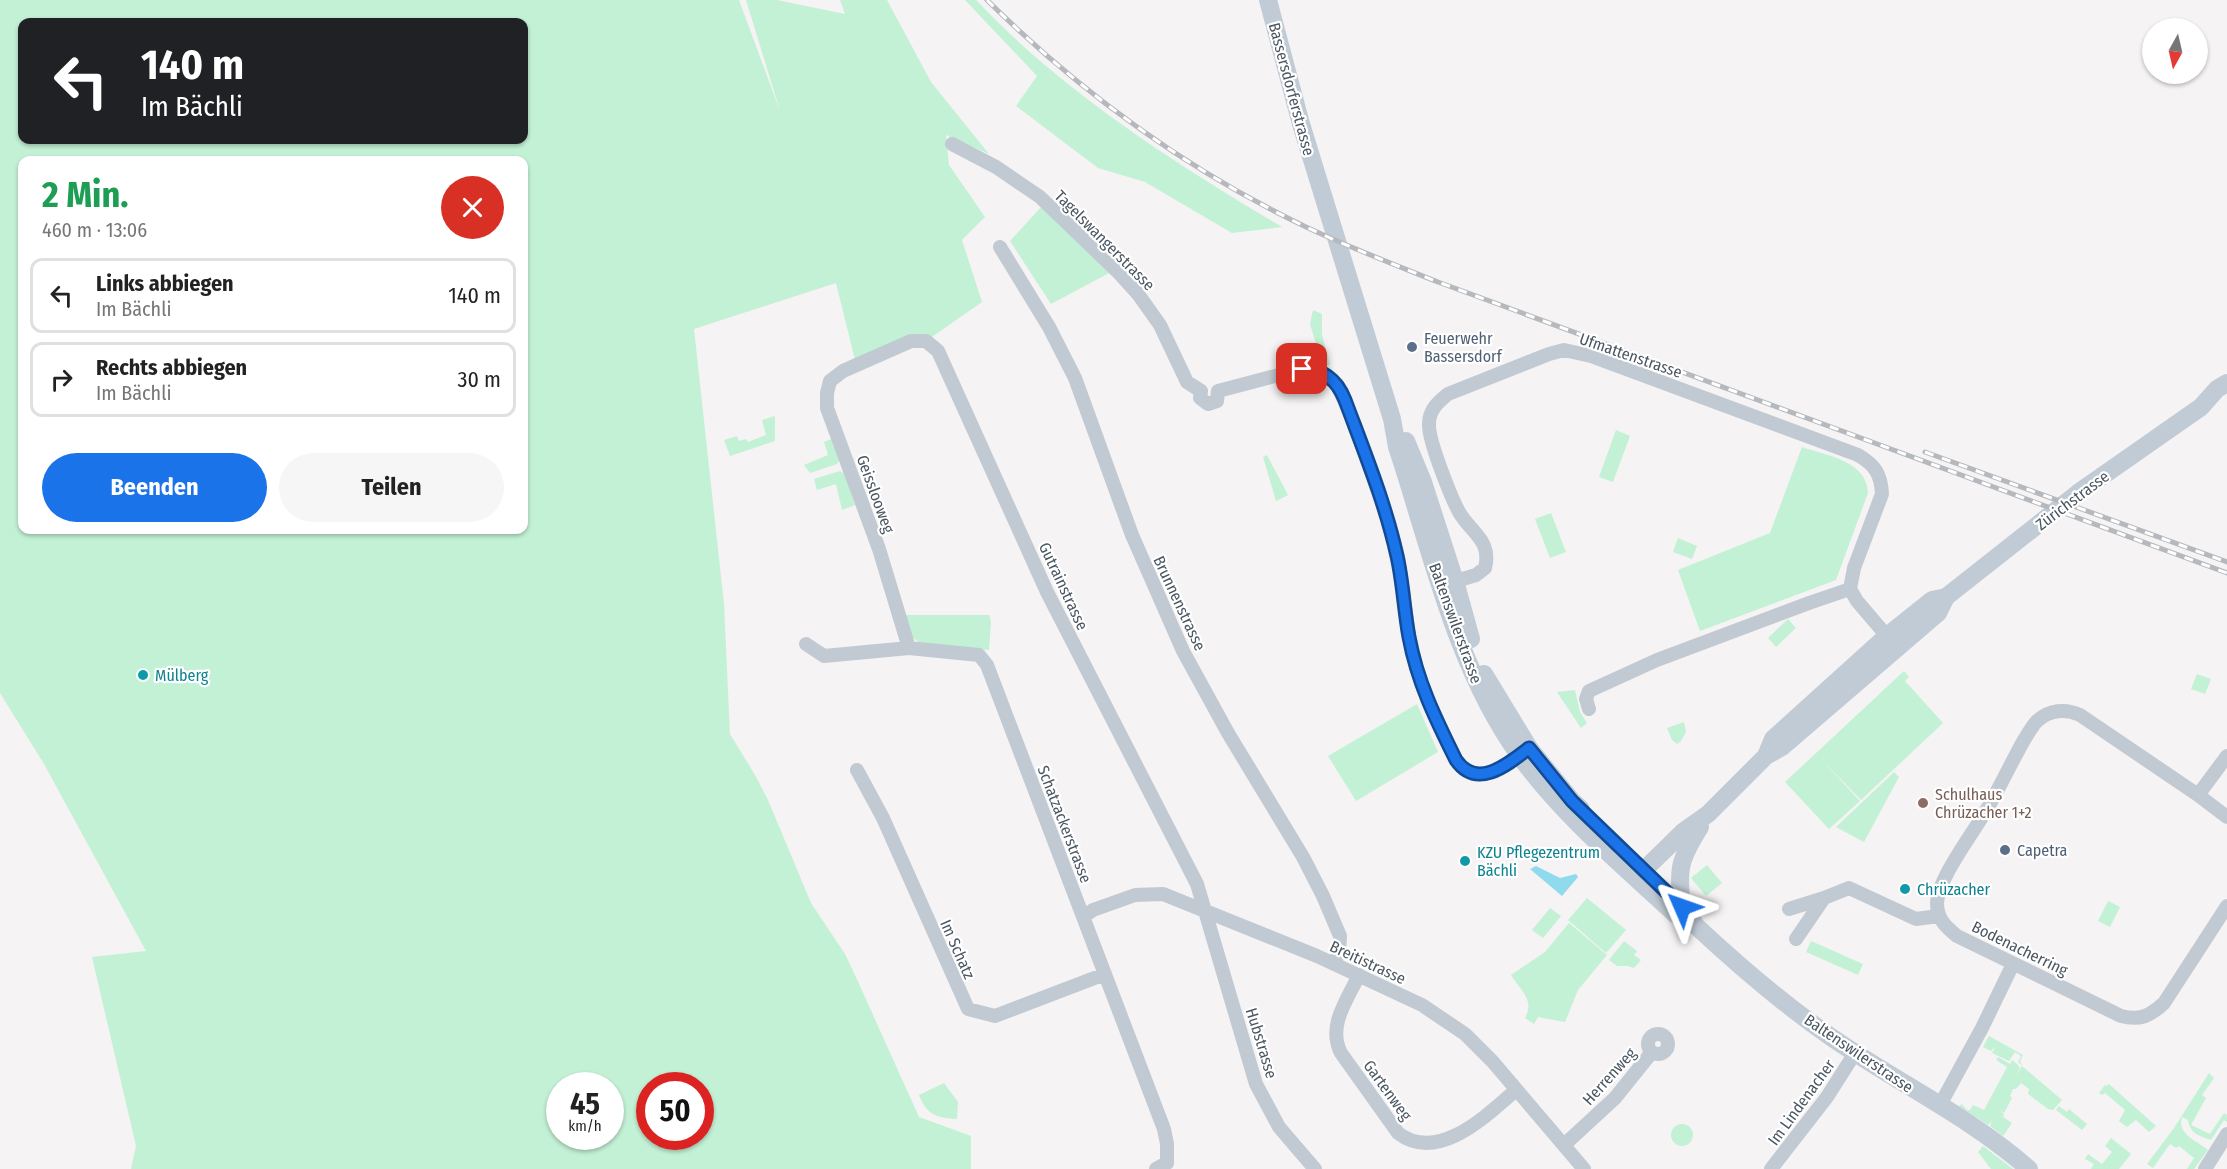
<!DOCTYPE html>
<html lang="de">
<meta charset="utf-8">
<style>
:root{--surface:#fff;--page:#f6f6f6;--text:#222;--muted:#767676;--line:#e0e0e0;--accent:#1a73e8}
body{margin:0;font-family:"Fira Sans Condensed",sans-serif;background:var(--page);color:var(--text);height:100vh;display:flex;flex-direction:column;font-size:22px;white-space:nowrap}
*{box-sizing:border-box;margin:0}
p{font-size:20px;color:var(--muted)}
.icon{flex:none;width:33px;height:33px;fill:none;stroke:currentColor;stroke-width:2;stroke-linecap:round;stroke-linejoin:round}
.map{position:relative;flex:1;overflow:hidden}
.panel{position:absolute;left:18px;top:156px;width:510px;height:378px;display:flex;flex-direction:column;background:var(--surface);border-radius:12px;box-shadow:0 2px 4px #0004}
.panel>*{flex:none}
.banner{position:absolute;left:18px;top:18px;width:510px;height:126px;border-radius:12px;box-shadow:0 2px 4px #0004;background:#202124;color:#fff;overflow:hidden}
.needle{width:39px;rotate:188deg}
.fabs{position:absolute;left:2142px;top:18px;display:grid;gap:12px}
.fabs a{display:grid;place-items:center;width:66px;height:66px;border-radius:50%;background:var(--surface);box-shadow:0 2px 4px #0004;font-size:30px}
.speed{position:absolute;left:546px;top:1072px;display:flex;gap:12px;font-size:30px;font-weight:700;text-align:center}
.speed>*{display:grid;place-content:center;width:78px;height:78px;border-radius:50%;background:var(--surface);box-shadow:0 2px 4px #0004;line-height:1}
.speed small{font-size:15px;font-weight:400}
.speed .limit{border:9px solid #d22;background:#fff;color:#111}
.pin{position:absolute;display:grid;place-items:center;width:51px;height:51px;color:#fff;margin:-26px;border-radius:12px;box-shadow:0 3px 9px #0006}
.me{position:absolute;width:66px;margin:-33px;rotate:313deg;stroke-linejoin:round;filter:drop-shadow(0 0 4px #0008)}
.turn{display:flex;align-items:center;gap:21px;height:126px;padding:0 24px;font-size:27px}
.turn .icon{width:78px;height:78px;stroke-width:2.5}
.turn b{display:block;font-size:42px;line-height:51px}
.round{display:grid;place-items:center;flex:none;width:63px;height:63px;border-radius:32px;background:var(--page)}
.overview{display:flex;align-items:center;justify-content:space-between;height:102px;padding:0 24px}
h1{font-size:36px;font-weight:700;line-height:45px;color:#1e9e55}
.primary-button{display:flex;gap:12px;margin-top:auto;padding:12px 24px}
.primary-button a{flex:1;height:69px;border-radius:36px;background:var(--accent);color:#fff;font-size:24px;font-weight:700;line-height:69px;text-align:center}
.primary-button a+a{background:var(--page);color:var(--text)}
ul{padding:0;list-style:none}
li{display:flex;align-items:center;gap:18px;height:75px;margin:0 12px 9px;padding:0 12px;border:3px solid var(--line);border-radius:12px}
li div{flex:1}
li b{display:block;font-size:22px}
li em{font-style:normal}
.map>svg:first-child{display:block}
.green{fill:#c3f1d5;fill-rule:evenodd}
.water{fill:#90daee}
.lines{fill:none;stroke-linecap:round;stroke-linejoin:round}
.street{stroke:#c1cad2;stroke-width:14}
.secondary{stroke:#c1cbd6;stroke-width:18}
.rail-casing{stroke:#b5b8bd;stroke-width:5}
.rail{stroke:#fff;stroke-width:3;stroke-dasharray:9;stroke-linecap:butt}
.route-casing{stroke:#114b97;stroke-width:15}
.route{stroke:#1a73e8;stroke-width:10}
.service-dot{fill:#5c6f8a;stroke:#fff;stroke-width:2}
.culture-dot{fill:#0f9aa8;stroke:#fff;stroke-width:2}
.education-dot{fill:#8d6e63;stroke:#fff;stroke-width:2}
.labels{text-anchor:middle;stroke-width:4.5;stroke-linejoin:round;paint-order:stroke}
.street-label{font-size:16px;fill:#4a5661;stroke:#fff}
.service-label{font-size:16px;fill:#4e5e75;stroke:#fff;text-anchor:start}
.culture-label{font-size:16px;fill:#0d838f;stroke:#fff;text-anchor:start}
.education-label{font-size:16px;fill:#785e54;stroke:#fff;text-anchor:start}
</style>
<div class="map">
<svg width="2227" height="1169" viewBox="0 0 2227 1169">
<rect width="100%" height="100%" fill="#f5f3f3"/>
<!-- green -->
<path class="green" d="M 0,0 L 739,0 L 780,111 L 746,0 L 777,0 L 845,14 L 840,0 L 887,0 L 931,82 L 989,154 L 946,135 L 949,165 L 985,217 L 962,240 L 982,302 L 926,341 L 856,364 L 836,283 L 694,329 L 724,604 L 730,734 L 755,775 L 768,800 L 811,903 L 845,954 L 855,975 L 919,1117 L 971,1136 L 971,1169 L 131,1169 L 136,1146 L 92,957 L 146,951 L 44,764 L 0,693 ZM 22,22 L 524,22 L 524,140 L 22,140 ZM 22,160 L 524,160 L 524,530 L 22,530 ZM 560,1086 L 610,1086 L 610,1137 L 560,1137 ZM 650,1086 L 700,1086 L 700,1137 L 650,1137 Z
M 965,0 L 976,0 C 1064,93 1173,162 1282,227 L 1232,233 L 1145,182 L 1098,168 L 1016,106 L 1037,76 Z
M 1042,206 L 1111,272 L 1051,304 L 1010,241 Z
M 1313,310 L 1322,314 L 1322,334 L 1330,365 L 1323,367 L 1310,324 Z
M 775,416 L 775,441 L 730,456 L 724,440 L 737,436 L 739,441 L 746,439 L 748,442 L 766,435 L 762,420 Z
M 1616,430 L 1630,436 L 1613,482 L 1599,477 Z
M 834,438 L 840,460 L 837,464 L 810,473 L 804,465 L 828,455 L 824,442 Z
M 1802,447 C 1828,456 1867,461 1868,493 L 1836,580 L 1700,631 L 1678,570 L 1770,533 Z
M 1267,455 L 1288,495 L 1276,501 L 1263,457 Z
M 840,471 L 845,474 L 855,505 L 842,510 L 836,484 L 817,490 L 814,479 Z
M 1551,513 L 1566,552 L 1550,558 L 1535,519 Z
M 1678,538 L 1697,546 L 1692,559 L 1673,552 Z
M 905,615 L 989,615 L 991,622 L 989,650 L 922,645 L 911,636 Z
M 1788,619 L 1796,628 L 1776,647 L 1768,638 Z
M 1904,671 L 1909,677 L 1905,681 L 1943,723 L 1861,800 L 1821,759 L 1860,801 L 1829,829 L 1785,782 Z
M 2197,674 L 2211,679 L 2205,694 L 2191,689 Z
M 1575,690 L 1580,712 L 1587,723 L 1581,728 L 1557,692 Z
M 1417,704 L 1438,752 L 1356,801 L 1328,756 Z
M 1684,722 L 1686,732 L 1681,741 L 1677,744 L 1672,740 L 1667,728 Z
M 1894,772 L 1899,777 L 1864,842 L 1836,827 Z
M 1707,865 L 1722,883 L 1706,896 L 1691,878 Z
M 1587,898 L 1626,930 L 1606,953 L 1568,920 Z
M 2108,901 L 2120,907 L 2110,927 L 2098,921 Z
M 1550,908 L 1561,916 L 1543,938 L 1532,930 Z
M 1569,923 L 1607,955 L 1578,990 L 1565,1022 L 1538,1017 L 1534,1024 L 1525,1018 C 1535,1000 1521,991 1511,975 L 1545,952 Z
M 1624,941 L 1637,951 L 1634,955 L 1641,960 L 1634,968 L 1628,966 L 1617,966 L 1609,960 Z
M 1811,941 L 1863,964 L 1858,975 L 1806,952 Z
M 1989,1036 L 2023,1055 L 2020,1061 L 2023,1066 L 2018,1062 L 2021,1056 L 2015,1052 L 2009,1061 L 1992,1053 L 1995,1047 L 1991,1051 L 1983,1047 Z
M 1998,1057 L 2010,1064 L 2012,1060 L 2017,1064 L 2020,1068 L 2015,1077 L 2022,1066 L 2062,1100 L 2053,1110 L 2048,1109 L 2028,1094 L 2029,1089 L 2021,1083 L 2016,1089 L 2013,1089 L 2010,1096 L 2012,1098 L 2004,1113 L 1999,1110 L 2004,1114 L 2003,1117 L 2012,1123 L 2003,1136 L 1990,1126 L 1992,1121 L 1988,1125 L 1959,1106 L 1962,1104 L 1967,1110 L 1970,1110 L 1973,1105 L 1984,1110 L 2007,1067 L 1996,1060 Z
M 2209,1073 L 2214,1078 L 2202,1095 L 2206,1098 L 2191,1125 L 2210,1134 L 2224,1113 L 2227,1115 L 2227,1122 L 2224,1120 L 2211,1140 C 2200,1136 2190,1134 2188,1120 L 2182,1117 C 2177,1135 2196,1140 2208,1150 L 2194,1169 L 2187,1169 L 2194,1158 L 2179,1146 L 2176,1148 L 2170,1144 L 2153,1168 L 2147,1164 L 2174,1128 Z
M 944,1083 L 958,1102 L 957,1119 C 938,1118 926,1115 919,1095 Z
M 2109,1084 L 2156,1126 L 2149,1132 L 2136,1120 L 2127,1127 L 2119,1121 L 2125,1110 L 2105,1093 L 2102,1095 L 2099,1093 L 2105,1085 L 2107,1086 Z
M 2059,1106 L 2067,1112 L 2069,1109 L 2087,1124 L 2082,1130 L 2056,1110 Z
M1671 1135a11 11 0 1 1 22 0a11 11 0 1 1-22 0Z
M 2111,1138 L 2131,1154 L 2119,1169 L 2091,1169 L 2094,1164 L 2085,1159 L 2088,1154 L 2102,1164 L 2112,1152 L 2105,1146 Z
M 1983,1146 L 2013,1169 L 1991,1169 L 1978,1152 Z"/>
<!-- water -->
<path class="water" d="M 1536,866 L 1560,878 L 1576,874 L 1578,877 L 1562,896 L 1530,869 Z"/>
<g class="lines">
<!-- street -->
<path class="street" d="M 952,144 L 996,167 L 1040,197 L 1119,273 L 1138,294 L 1160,325 L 1187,382 L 1201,391
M 1000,247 L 1049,327 L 1075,378 L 1132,535 L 1183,651 L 1228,733 L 1303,857 L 1323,896 L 1340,936 L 1339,953 L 1334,964
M 1201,391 L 1200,398 L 1208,404 L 1217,401 L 1218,391
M 1218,391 L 1302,369 L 1319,371 L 1337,384 L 1355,426 L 1390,526 L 1398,557 L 1409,635 L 1417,670 L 1424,691 L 1456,760 C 1476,789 1503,767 1525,751
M 1446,584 L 1476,575 L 1485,568 C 1492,540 1471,533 1459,512 C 1451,497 1428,440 1429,424 C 1429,410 1438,402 1448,394 L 1549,354 L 1564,350 L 1591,356 L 1858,455 C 1875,465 1881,474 1882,494 L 1854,568 L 1850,589 L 1857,601 L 1892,642
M 806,644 L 824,656 L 909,648 L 979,655 L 987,665 L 1164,1129 L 1167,1144 L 1167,1163 L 1156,1169
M 909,648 L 879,549 L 827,408 L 827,393 L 830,381 L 843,371 L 911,341 L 926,341 L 938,351 L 1047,592 L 1197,884 L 1256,1084 L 1279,1127 L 1315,1169
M 1589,709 L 1586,699 L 1589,691 L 1657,660 L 1809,603 L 1850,589
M 857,770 L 883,818 L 968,1009 L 995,1016 L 1105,974
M 2198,795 L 2227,756
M 2227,817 L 2198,795 L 2080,715 C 2065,708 2049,710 2037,721 C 2032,726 2028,734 2024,740 C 2011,763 2000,787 1987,809 C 1974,832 1938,878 1937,903 C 1937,919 1946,927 1957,936 L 2121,1016 C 2140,1021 2150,1016 2164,1003 L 2227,906
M 1789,909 L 1824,898 L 1849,888 L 1916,919 L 1939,916
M 1083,917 L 1093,910 L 1135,895 L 1163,894 L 1317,956 L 1422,1005 L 1465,1034 L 1493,1062 L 1584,1169
M 1796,939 L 1824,898
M 1359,975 C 1347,1000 1327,1026 1341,1053 L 1398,1133 C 1438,1164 1487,1115 1516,1090
M1648 1044a10 10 0 1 1 20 0a10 10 0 1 1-20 0Z
M 1940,1105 L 1982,1028 L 2013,964
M 1564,1145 L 1615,1098 L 1652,1052
M 1771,1169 L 1827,1097 L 1855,1053
M 2205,1169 L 2227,1134"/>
<!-- secondary -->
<path class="secondary" d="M 1268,0 L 1301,124 L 1392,419 L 1397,447 C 1431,549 1455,666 1519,755 C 1562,815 1621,864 1675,914 L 1696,926
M 1406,441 L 1423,482 L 1455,581 L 1471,639
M 1484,674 L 1529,748 L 1572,801 L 1581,809
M 1766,756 L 1773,739 L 1887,636 L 1932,600 L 1946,597
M 1641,883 L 1644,870 L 1684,831 L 1708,814 L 1766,756 L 1782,747 L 1938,613 L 1946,597 L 2078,493 L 2201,407 L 2217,389 L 2227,383
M 1682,907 C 1677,868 1680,859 1700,827
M 1690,917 L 1696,926 C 1739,966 1783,1004 1831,1037 C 1896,1082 1969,1116 2029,1169"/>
<!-- rail casing -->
<g class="rail-casing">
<path id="rail" d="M 987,0 C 1080,92 1186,169 1304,226 C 1348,247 1393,264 1438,282 L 2227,573
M 1925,452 L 2227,562"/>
</g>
<!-- rail -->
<use href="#rail" class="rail"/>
</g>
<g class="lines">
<!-- route casing -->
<g class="route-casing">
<path id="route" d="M 1302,369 C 1324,369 1337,380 1345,400 C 1364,451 1385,502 1397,556 C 1403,582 1404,610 1409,637 C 1417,681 1436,720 1456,760 C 1477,790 1507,765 1529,748 L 1572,801 L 1682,907"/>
</g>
<!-- route -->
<use href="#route" class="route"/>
</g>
<!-- markers -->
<g class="service-dot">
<circle cx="1412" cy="347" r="6"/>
<circle cx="2005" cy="850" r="6"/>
</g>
<g class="culture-dot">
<circle cx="143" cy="675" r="6"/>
<circle cx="1465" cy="861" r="6"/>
<circle cx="1905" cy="889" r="6"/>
</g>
<circle class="education-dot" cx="1923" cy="803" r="6"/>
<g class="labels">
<!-- street labels -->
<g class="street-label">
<text transform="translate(1292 89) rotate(75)" y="6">Bassersdorferstrasse</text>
<text transform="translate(1105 240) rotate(45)" y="6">Tagelswangerstrasse</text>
<text transform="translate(1631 355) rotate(19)" y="6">Ufmattenstrasse</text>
<text transform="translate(876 494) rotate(70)" y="6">Geisslooweg</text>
<text transform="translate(2072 500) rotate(-37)" y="6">Zürichstrasse</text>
<text transform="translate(1064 586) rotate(65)" y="6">Gutrainstrasse</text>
<text transform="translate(1180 603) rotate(65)" y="6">Brunnenstrasse</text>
<text transform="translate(1456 623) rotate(70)" y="6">Baltenswilerstrasse</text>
<text transform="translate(1065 824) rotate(69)" y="6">Schatzackerstrasse</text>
<text transform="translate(2020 948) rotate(26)" y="6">Bodenacherring</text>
<text transform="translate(958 949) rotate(66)" y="6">Im Schatz</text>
<text transform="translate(1368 962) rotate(25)" y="6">Breitistrasse</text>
<text transform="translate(1262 1043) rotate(73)" y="6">Hubstrasse</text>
<text transform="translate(1859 1053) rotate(34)" y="6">Baltenswilerstrasse</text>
<text transform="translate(1609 1076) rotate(-48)" y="6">Herrenweg</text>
<text transform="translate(1388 1090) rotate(54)" y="6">Gartenweg</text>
<text transform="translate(1801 1102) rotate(-54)" y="6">Im Lindenacher</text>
</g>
<!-- service labels -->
<g class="service-label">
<text x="1424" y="344">Feuerwehr<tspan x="1424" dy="18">Bassersdorf</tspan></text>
<text x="2017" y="856">Capetra</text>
</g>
<!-- culture labels -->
<g class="culture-label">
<text x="155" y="681">Mülberg</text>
<text x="1477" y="858">KZU Pflegezentrum<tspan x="1477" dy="18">Bächli</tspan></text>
<text x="1917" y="895">Chrüzacher</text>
</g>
<!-- education labels -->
<g class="education-label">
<text x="1935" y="800">Schulhaus<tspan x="1935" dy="18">Chrüzacher 1+2</tspan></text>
</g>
</g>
</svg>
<div class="fabs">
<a><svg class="needle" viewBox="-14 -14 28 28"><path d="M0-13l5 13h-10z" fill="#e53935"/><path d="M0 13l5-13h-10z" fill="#767676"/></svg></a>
</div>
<div class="speed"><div>45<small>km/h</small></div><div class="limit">50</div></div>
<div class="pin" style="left:1302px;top:369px;background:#d93025"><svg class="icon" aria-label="arrive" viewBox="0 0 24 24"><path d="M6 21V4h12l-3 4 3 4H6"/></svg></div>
<svg class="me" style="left:1682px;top:907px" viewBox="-20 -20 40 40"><path d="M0-17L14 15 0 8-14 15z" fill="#1a73e8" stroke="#fff" stroke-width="4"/></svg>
<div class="banner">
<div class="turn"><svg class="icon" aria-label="left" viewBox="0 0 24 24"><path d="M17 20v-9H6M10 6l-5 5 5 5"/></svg><div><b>140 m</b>Im Bächli</div></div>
</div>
<section class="panel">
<div class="overview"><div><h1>2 Min.</h1><p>460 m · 13:06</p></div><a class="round" style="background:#d93025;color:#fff"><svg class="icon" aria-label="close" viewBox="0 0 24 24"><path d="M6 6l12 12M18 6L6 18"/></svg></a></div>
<ul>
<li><svg class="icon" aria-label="left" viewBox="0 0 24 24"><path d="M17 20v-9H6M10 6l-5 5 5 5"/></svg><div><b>Links abbiegen</b><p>Im Bächli</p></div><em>140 m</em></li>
<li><svg class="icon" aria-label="right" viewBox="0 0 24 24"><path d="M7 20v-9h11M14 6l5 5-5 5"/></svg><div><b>Rechts abbiegen</b><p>Im Bächli</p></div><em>30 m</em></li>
</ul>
<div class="primary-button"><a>Beenden</a><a>Teilen</a></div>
</section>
</div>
